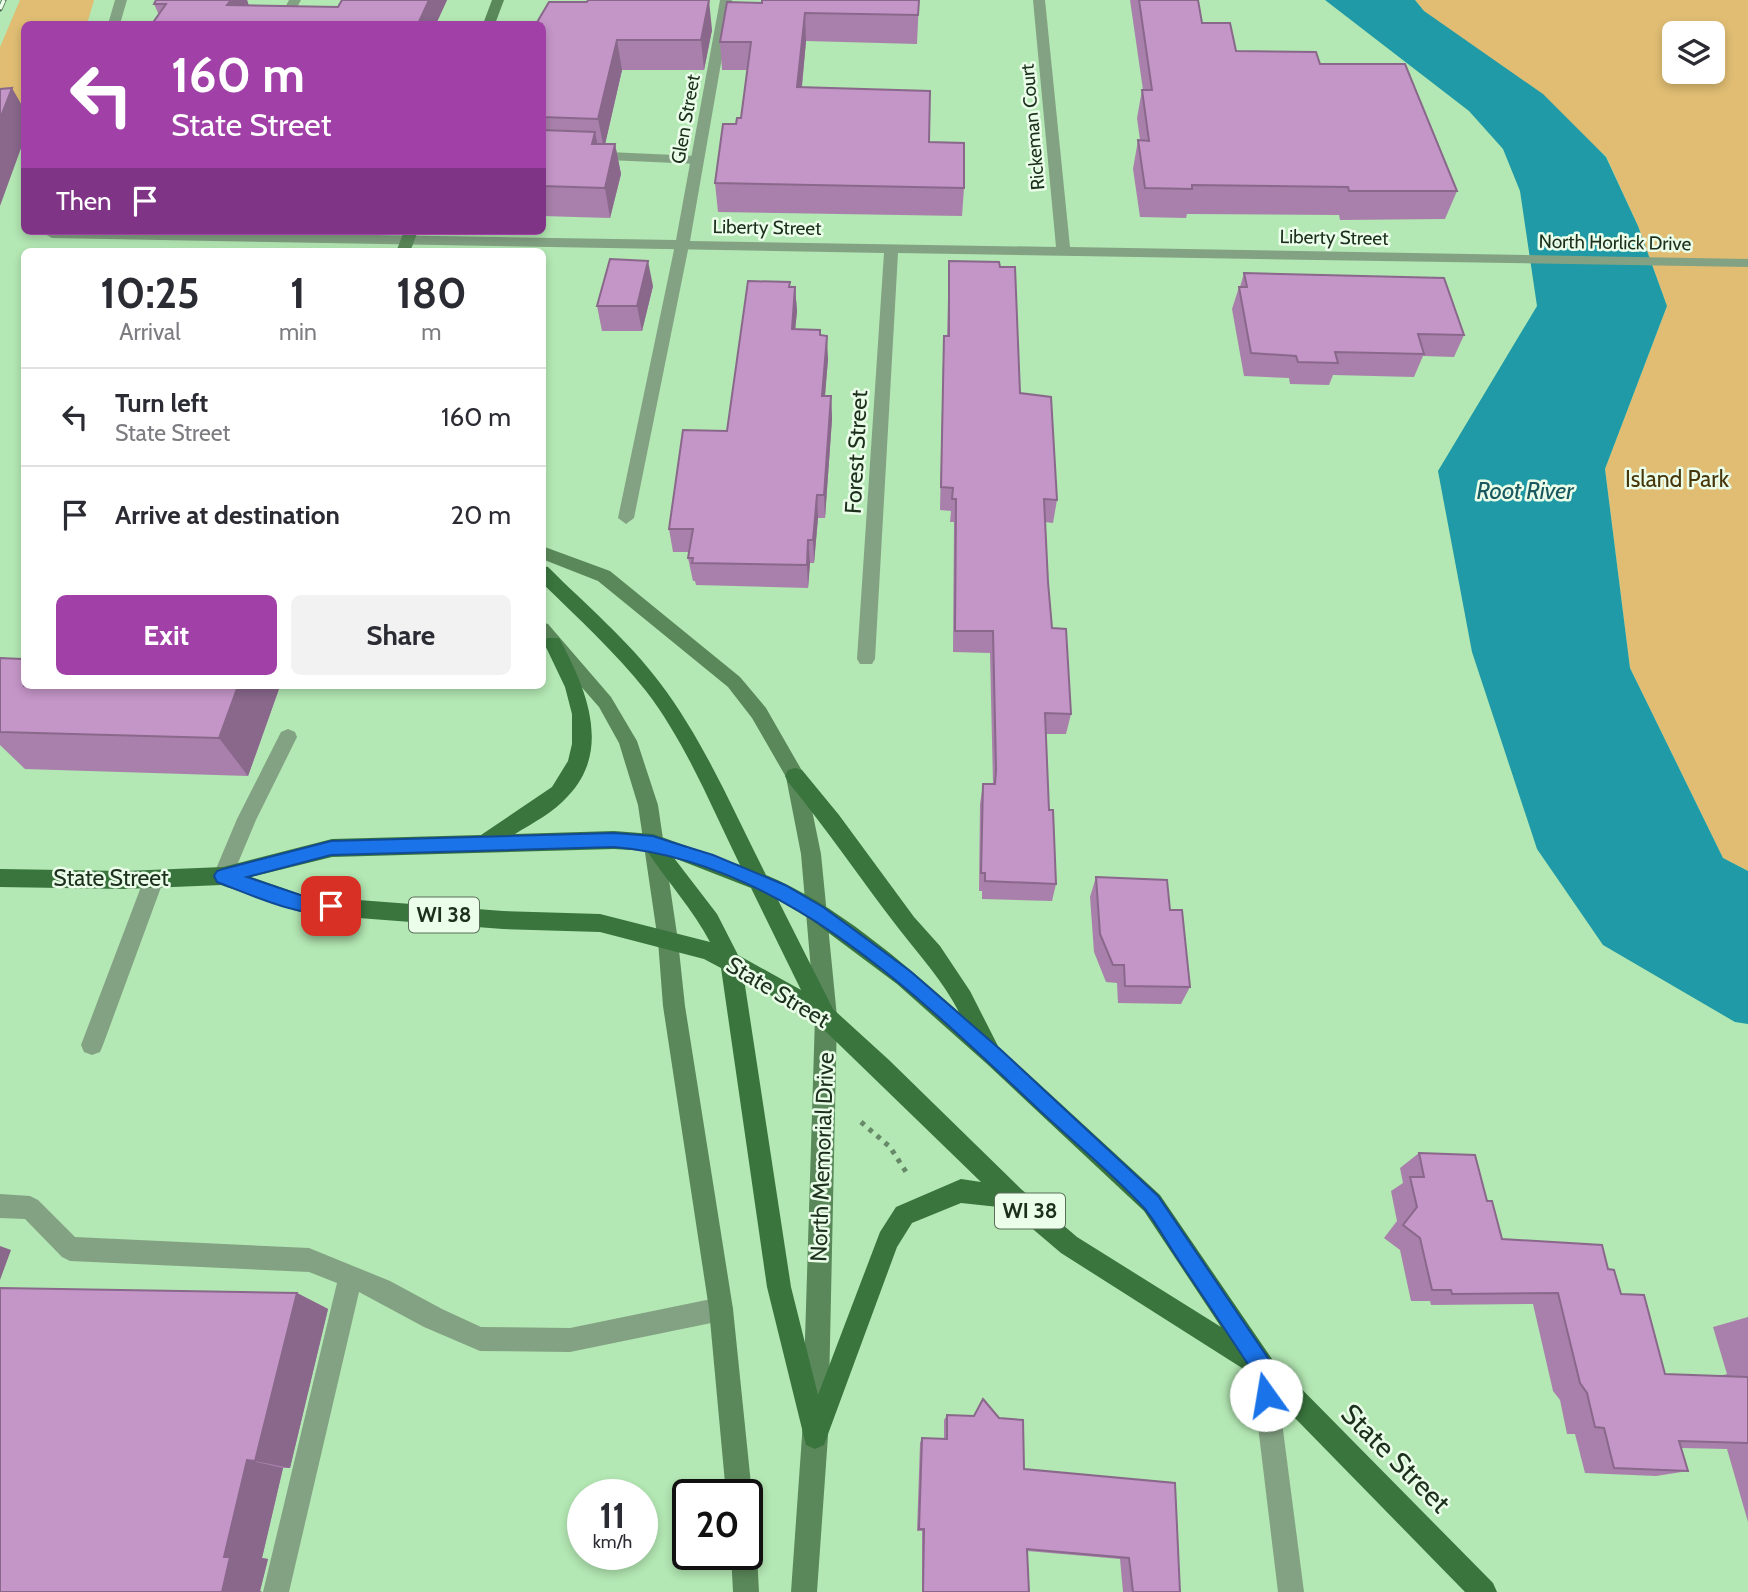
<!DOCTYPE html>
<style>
:root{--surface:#fff;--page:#f2f2f3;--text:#2b2b33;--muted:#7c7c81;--line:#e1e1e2;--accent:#a141a8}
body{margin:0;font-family:Cabin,sans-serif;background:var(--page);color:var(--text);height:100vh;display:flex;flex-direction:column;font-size:26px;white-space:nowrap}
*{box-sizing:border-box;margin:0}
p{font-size:23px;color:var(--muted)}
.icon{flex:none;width:38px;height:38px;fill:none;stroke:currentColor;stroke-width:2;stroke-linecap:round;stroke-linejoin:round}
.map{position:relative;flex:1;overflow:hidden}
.panel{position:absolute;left:21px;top:248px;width:525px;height:441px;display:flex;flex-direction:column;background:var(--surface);border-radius:10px;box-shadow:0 4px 10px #0003}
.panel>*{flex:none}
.hud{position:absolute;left:21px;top:21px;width:525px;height:214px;border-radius:10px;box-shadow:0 4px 10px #0003;background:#a141a8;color:#fff;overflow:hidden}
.buttons{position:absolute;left:1662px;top:21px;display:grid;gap:14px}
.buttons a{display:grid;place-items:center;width:63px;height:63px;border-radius:10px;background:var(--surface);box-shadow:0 4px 10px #0003;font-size:35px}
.speed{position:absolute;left:567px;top:1479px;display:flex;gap:14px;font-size:35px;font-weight:700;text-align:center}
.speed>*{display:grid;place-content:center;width:91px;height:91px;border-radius:50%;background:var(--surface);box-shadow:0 4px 10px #0003;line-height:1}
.speed small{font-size:18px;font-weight:400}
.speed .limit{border:4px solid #111;border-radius:10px;background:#fff;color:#111}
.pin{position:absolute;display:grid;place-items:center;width:60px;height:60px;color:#fff;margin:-30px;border-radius:14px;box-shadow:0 4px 10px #0006}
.me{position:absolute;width:77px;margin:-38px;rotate:347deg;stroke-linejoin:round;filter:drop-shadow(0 0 5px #0008)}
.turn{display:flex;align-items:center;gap:24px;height:147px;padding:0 35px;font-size:32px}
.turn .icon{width:91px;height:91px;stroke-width:2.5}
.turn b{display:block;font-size:49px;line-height:60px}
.then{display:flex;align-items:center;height:66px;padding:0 35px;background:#0003;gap:14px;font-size:26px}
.eta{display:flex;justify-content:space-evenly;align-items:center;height:119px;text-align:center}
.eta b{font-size:42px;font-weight:700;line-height:49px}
.cta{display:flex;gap:14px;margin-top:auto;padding:14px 35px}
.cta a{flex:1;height:80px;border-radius:10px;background:var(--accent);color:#fff;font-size:28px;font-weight:700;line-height:80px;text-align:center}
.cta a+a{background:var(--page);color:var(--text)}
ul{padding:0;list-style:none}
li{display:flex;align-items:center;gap:21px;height:98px;padding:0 35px;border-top:2px solid var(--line)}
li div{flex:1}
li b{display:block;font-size:26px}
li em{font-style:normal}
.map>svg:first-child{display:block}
.green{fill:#e0bd73;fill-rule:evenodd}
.water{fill:#1f9aa6}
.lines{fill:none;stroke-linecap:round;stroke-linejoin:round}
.path{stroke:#668a67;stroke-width:5;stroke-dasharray:4.5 6;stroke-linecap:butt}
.service{fill:#83a283;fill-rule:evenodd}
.minor{fill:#83a283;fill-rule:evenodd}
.secondary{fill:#5a885a;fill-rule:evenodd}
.primary{fill:#39753c;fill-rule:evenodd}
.rail-casing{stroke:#4b694c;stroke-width:5}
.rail{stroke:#eafee9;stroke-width:3.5;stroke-dasharray:11;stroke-linecap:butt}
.wall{fill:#a980ab}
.shaded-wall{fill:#89688b}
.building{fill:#c495c7;stroke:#89688b;stroke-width:2}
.route{fill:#1a73e8;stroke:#114b97;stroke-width:2}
.labels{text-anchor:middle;stroke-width:5;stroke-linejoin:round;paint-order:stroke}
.far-street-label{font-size:19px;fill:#1c301d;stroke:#eafee9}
.shield{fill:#eafee9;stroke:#5a6e5a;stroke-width:2}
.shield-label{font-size:21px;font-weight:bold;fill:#1c301d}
.street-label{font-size:23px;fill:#1c301d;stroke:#eafee9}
.park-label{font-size:23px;fill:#48360b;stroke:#eafee9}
.water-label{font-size:24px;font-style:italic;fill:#1a595f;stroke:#eafee9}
.near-street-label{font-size:28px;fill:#1c301d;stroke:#eafee9}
</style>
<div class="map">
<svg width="1748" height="1592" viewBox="0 0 1748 1592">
<rect width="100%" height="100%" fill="#b3e7b3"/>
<!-- green -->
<path class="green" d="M 20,0 L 94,0 L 87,24 L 24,24 L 24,102 L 0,106 L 0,47 Z
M 1415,0 L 1748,0 L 1748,871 L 1723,858 L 1630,668 L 1605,469 L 1667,306 L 1638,226 L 1606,156 L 1424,11 ZM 1675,33 L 1713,33 L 1713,72 L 1675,72 Z"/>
<!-- water -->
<path class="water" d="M 1325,0 L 1415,0 L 1424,11 L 1543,94 L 1606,157 L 1638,226 L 1667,306 L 1605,469 L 1630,668 L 1723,858 L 1748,871 L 1748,1024 L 1735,1022 L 1603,945 L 1537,849 L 1472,652 L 1438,471 L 1537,306 L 1520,191 L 1503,149 L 1469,111 Z"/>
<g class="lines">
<!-- path -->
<path class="path" d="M 861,1122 L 890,1147 L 908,1175"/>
<!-- service -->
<path class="service" d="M 289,0 L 301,0 L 288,24 L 276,24 Z
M 542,149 L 697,156 L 704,160 L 697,164 L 542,157 Z
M 682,241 L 689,245 L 634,518 L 626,524 L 618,518 L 675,245 Z
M 288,729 L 295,732 L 297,737 L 256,820 L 230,882 L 223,885 L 216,882 L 213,876 L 237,819 L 281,732 Z
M 154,870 L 161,873 L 164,879 L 103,1045 L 100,1052 L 92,1055 L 84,1052 L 81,1045 L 144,879 L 147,873 Z
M 0,1194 L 30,1196 L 38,1200 L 75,1237 L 309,1248 L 390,1281 L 442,1309 L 481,1327 L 570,1328 L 721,1297 L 730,1300 L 733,1309 L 730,1318 L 721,1321 L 570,1352 L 480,1351 L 424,1327 L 359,1292 L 289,1592 L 263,1592 L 337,1283 L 309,1272 L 70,1261 L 62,1257 L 25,1219 L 0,1218 Z
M 1263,1356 L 1272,1359 L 1275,1368 L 1304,1592 L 1278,1592 L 1251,1368 L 1254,1359 Z"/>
<!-- minor -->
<path class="minor" d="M 115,0 L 127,0 L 120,24 L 108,24 Z
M 720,0 L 732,0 L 690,241 L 1056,247 L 1033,0 L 1045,0 L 1070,247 L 1748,259 L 1748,267 L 898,253 L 875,659 L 872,664 L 860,664 L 857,659 L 884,253 L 52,238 L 45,234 L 46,231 L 126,231 L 676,240 Z"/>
<!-- secondary -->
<path class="secondary" d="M 492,0 L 504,0 L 495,24 L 483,24 Z
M 404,231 L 418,231 L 410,252 L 396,252 Z
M 542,546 L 610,571 L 740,677 L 766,708 L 805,776 L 821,854 L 837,1017 L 828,1436 L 817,1592 L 791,1592 L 802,1436 L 815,1017 L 801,854 L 786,777 L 752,718 L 728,687 L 598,581 L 542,559 Z
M 542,622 L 548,624 L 611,697 L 637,741 L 658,805 L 678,941 L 685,1006 L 733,1309 L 752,1494 L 747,1504 L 747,1494 L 726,1494 L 709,1309 L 663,1006 L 658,941 L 638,805 L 619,743 L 599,707 L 542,642 Z
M 747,1542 L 753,1545 L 757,1554 L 759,1592 L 733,1592 L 731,1554 L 747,1554 Z"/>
<!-- primary -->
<path class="primary" d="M 542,566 L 548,567 C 586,605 628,640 660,683 C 704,741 733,810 766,875 C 836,904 902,962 959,1012 C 943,981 920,956 899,929 C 861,880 827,829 788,782 L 785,776 L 788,770 L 795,768 L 802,770 L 839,815 L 914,917 L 940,946 L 970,991 L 998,1046 L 1160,1195 L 1272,1359 L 1493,1583 L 1497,1592 L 1465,1592 L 1253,1375 L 1061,1253 L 1008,1208 L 961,1203 L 912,1223 L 897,1247 L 824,1445 L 815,1449 L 806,1445 L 767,1287 L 721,968 L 704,959 L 600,932 L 503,929 L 306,914 L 221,885 L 125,889 L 0,887 L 0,869 L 125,871 L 223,867 L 332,839 L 481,835 L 552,787 L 568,761 L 572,744 L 572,714 L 565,687 L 544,643 L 547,638 L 559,638 C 585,686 613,749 568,796 C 554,812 533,823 515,834 L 614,831 L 653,834 L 740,865 C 711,806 686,743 646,691 C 615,652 578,618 542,583 ZM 614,849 L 647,851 C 667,881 694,911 710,942 L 600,914 L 503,911 L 306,896 L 251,877 L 332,857 ZM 674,858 L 751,888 L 801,990 L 738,955 L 717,914 ZM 778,900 L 810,919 L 897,984 L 987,1064 L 1144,1211 L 1221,1327 L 1077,1237 L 1021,1189 L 889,1060 L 833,1009 ZM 744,979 L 818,1024 L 981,1182 L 961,1179 L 896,1207 L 880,1232 L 818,1395 L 791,1287 Z"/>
<!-- rail casing -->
<g class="rail-casing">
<path id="rail" d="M 0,9 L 4,0"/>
</g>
<!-- rail -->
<use href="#rail" class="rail"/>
</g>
<!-- wall -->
<path class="wall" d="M 156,0 L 247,0 L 249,6 L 338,7 L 342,0 L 447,0 L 436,24 L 152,24 L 159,15 L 154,4 Z
M 919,0 L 917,44 L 806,41 L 802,87 L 929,142 L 964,188 L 962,216 L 718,212 L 715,183 L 736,124 L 741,118 L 747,70 L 722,70 L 720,42 L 762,3 Z
M 1130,0 L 1198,0 L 1202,23 L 1236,51 L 1320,64 L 1457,191 L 1445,219 L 1340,220 L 1339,215 L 1187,214 L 1186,218 L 1140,217 L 1133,169 L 1138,140 L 1140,140 L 1137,118 L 1142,90 L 1143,90 Z
M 542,24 L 712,30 L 704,70 L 622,70 L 605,144 L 615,144 L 621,174 L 610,218 L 542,216 Z
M 949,261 L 1020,393 L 1057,500 L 1053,523 L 1045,522 L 1048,582 L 1052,628 L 1071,714 L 1066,734 L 1046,734 L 1049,810 L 1056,884 L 1052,901 L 982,899 L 982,891 L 979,891 L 980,804 L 983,784 L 993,784 L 990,653 L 953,652 L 954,522 L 950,522 L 951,511 L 940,510 L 943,360 L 944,336 L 947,336 Z
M 1244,273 L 1464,335 L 1454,357 L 1423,356 L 1414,377 L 1333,375 L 1329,385 L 1290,384 L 1289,378 L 1244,376 L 1232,309 L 1239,287 L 1240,287 Z
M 653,286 L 642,331 L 602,331 L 597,306 Z
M 790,287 L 795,287 L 797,311 L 795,329 L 820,330 L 820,335 L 828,359 L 825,396 L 831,396 L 832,419 L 825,518 L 818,518 L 814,563 L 810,563 L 808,588 L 696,585 L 695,581 L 693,581 L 688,558 L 689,552 L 673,552 L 669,529 L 727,431 Z
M 0,658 L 22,659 L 280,686 L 248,776 L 25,769 L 0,745 Z
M 1096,877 L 1170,910 L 1190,987 L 1181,1004 L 1118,1003 L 1117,983 L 1106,982 L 1094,952 L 1090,897 Z
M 1419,1153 L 1487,1201 L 1502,1239 L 1608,1269 L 1665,1374 L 1720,1376 L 1727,1374 L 1713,1327 L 1748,1317 L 1748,1522 L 1727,1449 L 1681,1448 L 1688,1471 L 1656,1476 L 1585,1473 L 1575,1434 L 1567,1434 L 1560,1400 L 1553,1391 L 1533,1304 L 1431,1305 L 1430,1301 L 1411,1301 L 1400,1250 L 1384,1238 L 1397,1221 L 1391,1191 L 1403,1183 L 1400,1168 Z
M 297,1293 L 328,1309 L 290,1468 L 283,1468 L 262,1558 L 268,1559 L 260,1591 L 262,1592 L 0,1592 Z
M 947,1415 L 1024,1469 L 1180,1592 L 1123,1592 L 1120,1559 L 1027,1551 L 1029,1592 L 922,1592 L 922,1531 L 917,1531 L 920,1443 L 922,1438 L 944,1439 L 944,1420 Z"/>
<!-- shaded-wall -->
<path class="shaded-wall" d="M 231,0 L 247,0 L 250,9 L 227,5 Z
M 429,0 L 447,0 L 436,24 L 418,24 Z
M 709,0 L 712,30 L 704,70 L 701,40 Z
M 805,13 L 806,41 L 799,115 L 797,87 Z
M 617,40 L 622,70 L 604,149 L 598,119 Z
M 12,88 L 24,109 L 24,140 L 0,206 L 0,119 Z
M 595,132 L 601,162 L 592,144 Z
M 615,144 L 621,174 L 610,218 L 605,188 Z
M 648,261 L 653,286 L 642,331 L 637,306 Z
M 795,287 L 797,311 L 793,353 L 792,329 Z
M 827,336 L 828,359 L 823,419 L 822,396 Z
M 831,396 L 832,419 L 825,518 L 824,495 Z
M 817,495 L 818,518 L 814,563 L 813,540 Z
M 808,540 L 810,563 L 808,588 L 807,565 Z
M 238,686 L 280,686 L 248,776 L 219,738 Z
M 0,1246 L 11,1250 L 0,1280 Z
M 297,1293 L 328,1309 L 290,1468 L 255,1461 Z
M 247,1460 L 283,1468 L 262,1558 L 268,1559 L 260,1591 L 262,1592 L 221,1592 L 224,1557 Z"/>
<!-- building -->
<path class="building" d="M 156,0 L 231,0 L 227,5 L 338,7 L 342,0 L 429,0 L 418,24 L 152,24 L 166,4 L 154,4 Z
M 588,0 L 709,0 L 701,40 L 617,40 L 598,119 L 542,117 L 542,24 L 536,24 L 549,2 L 587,2 Z
M 762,0 L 919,0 L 918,15 L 805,13 L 797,87 L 930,91 L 929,142 L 964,143 L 964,188 L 715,183 L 723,124 L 736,124 L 737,118 L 741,118 L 751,42 L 720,42 L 727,2 L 762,3 Z
M 1139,0 L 1198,0 L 1202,23 L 1230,23 L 1236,51 L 1316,52 L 1320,64 L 1405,64 L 1457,191 L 1349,191 L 1348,187 L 1192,185 L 1192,189 L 1145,188 L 1138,140 L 1149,141 L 1142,90 L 1152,90 Z
M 12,88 L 0,119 L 0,89 Z
M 542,130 L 595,132 L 592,144 L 615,144 L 605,188 L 542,186 Z
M 610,259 L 648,261 L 637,306 L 597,306 Z
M 949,261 L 999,262 L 1000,267 L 1015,267 L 1020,393 L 1051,397 L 1057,500 L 1044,499 L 1048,582 L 1052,628 L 1066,629 L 1071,714 L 1045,713 L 1049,810 L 1053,810 L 1056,884 L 985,881 L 985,873 L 981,873 L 983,784 L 995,784 L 996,770 L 993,631 L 955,631 L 956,499 L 952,499 L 953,488 L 941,487 L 944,336 L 949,336 Z
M 1244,273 L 1444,278 L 1464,335 L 1418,334 L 1424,354 L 1335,352 L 1338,363 L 1298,362 L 1296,356 L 1251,353 L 1239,287 L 1247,287 Z
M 748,281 L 790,282 L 789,287 L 795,287 L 792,329 L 820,330 L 820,335 L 827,336 L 822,396 L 831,396 L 824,495 L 817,495 L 813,540 L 808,540 L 807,565 L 692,563 L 693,558 L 688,558 L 693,529 L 669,529 L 683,430 L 727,431 Z
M 24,653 L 24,686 L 238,686 L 219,738 L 0,732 L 0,658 L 22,659 Z
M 1096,877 L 1167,880 L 1170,910 L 1182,910 L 1190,987 L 1125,986 L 1124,965 L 1113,965 L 1100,934 Z
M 1419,1153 L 1475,1155 L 1487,1201 L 1492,1201 L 1502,1239 L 1602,1245 L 1608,1269 L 1614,1270 L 1621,1294 L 1644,1295 L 1665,1374 L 1748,1377 L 1748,1443 L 1679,1441 L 1688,1471 L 1614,1468 L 1604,1428 L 1595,1427 L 1587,1393 L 1580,1383 L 1558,1293 L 1452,1294 L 1451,1290 L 1432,1290 L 1420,1238 L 1403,1225 L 1417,1207 L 1410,1177 L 1424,1177 Z
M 0,1288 L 297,1293 L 255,1461 L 247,1460 L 224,1557 L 230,1557 L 222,1592 L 0,1592 Z
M 983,1399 L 999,1418 L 1023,1420 L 1024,1469 L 1175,1483 L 1180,1592 L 1133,1592 L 1129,1558 L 1027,1549 L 1029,1592 L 923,1592 L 924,1529 L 919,1529 L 922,1438 L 947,1439 L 947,1415 L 974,1416 Z"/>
<!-- route -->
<path class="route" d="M 614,833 L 653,836 L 671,842 L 713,855 L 785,885 L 823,907 L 910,971 L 1002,1051 L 1158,1196 L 1270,1361 L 1277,1395 L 1274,1403 L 1266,1406 L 1259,1403 L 1253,1372 C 1229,1335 1204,1298 1180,1262 C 1168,1245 1158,1225 1145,1209 C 1115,1175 1071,1140 1037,1108 C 919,997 783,861 614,847 L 331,855 L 247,877 L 306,897 L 337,901 L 339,906 L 337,912 C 310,922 244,892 217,882 L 214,876 L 217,871 L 223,869 L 331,841 Z"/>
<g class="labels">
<!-- far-street labels -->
<g class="far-street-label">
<text transform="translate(685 119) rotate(-80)" y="7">Glen Street</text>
<text transform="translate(1032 127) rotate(-95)" y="7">Rickeman Court</text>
<text transform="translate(767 227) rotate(1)" y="7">Liberty Street</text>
<text transform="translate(1334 237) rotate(1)" y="7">Liberty Street</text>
<text transform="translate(1615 242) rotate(1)" y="7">North Horlick Drive</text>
</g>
<!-- shield labels -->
<g class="shield">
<rect x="409" y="897.5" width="70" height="35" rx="5"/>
<rect x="995" y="1193.5" width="70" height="35" rx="5"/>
</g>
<g class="shield-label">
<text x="444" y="922">WI 38</text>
<text x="1030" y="1218">WI 38</text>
</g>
<!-- street labels -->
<g class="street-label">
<text transform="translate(856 452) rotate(-87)" y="8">Forest Street</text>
<text x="111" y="886">State Street</text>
<text transform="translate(778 992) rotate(31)" y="8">State Street</text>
<text transform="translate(822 1157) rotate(-88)" y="8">North Memorial Drive</text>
</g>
<!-- park labels -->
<g class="park-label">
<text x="1677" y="487">Island Park</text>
</g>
<!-- water labels -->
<g class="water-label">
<text x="1525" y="499">Root River</text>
</g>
<!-- near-street labels -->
<g class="near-street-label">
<text transform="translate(1396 1458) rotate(45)" y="10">State Street</text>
</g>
</g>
</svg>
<div class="buttons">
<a><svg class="icon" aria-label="layers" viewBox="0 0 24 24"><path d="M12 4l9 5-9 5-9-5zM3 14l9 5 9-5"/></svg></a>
</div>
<div class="speed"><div>11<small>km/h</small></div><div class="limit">20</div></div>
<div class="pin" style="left:331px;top:906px;background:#d93025"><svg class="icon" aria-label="arrive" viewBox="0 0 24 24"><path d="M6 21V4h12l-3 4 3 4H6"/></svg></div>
<svg class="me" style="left:1266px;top:1395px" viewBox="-20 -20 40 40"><circle r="19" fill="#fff"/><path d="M0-13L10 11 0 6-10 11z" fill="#1a73e8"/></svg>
<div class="hud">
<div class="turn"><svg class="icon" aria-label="left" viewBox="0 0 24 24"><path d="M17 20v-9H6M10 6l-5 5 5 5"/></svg><div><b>160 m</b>State Street</div></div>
<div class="then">Then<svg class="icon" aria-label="arrive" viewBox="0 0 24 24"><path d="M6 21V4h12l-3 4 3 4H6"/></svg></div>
</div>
<section class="panel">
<div class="eta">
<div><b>10:25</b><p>Arrival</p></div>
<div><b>1</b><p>min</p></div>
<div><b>180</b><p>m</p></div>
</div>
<ul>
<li><svg class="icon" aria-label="left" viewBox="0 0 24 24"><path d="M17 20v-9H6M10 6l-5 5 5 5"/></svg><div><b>Turn left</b><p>State Street</p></div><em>160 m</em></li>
<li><svg class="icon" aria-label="arrive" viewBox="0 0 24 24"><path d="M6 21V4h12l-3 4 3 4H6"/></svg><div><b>Arrive at destination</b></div><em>20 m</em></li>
</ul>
<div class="cta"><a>Exit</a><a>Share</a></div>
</section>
</div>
